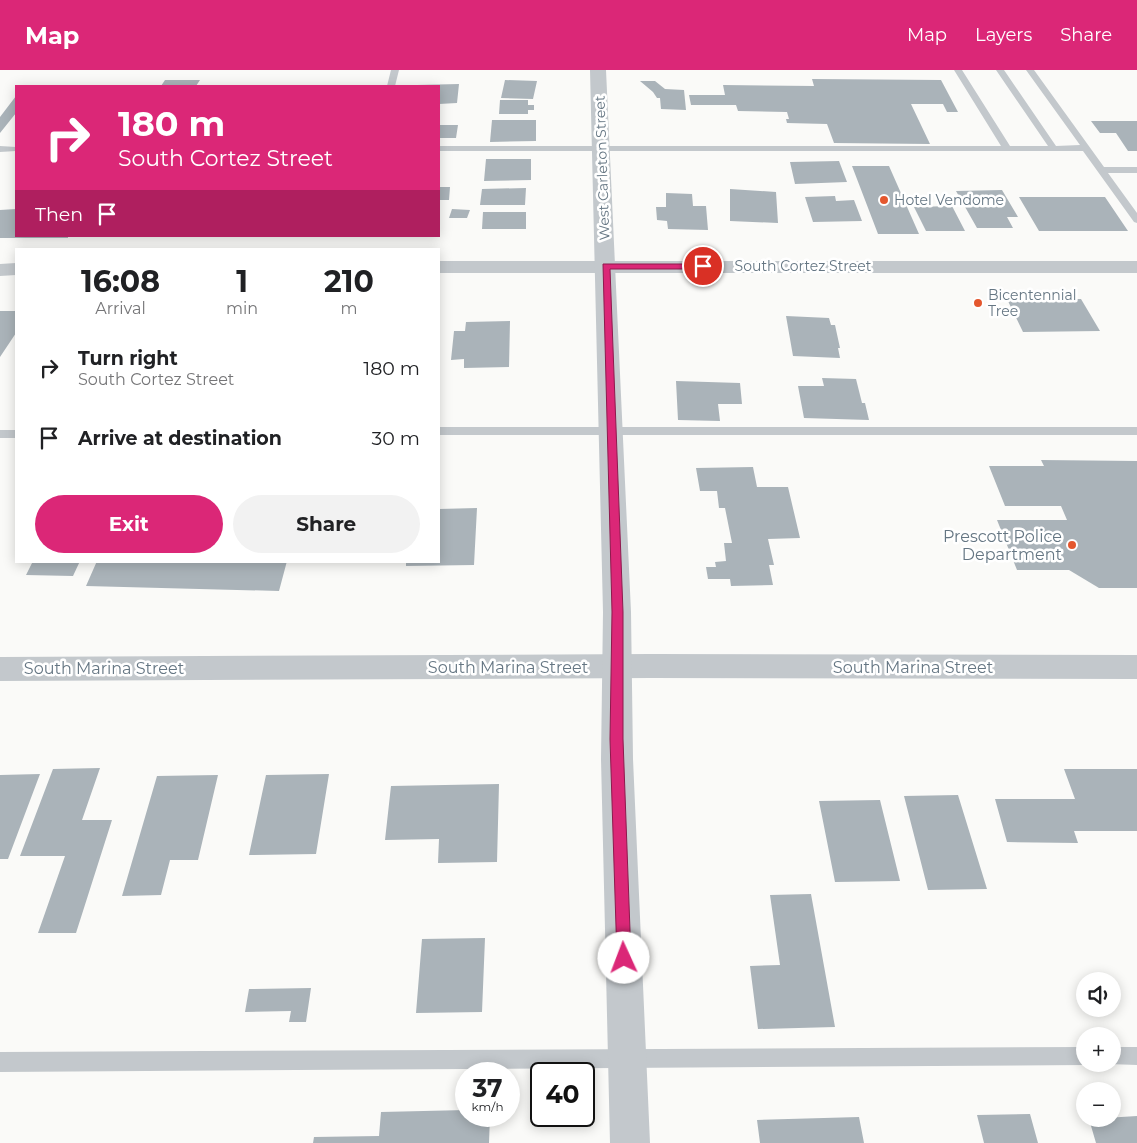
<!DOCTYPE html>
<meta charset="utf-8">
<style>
:root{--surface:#fff;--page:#f2f2f2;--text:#202124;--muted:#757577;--accent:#db2777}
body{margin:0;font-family:Montserrat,sans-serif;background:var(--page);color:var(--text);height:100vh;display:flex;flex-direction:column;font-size:19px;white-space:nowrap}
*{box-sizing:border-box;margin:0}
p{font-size:16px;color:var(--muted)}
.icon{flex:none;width:28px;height:28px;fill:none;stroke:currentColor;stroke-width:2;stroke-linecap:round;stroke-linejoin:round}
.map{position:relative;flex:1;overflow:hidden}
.details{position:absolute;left:15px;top:178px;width:425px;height:315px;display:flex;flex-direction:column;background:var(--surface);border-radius:0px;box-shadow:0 2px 12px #0003}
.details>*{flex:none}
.guide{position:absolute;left:15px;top:15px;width:425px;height:152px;border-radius:0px;box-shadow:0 2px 12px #0003;background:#db2777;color:#fff;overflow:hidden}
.tools{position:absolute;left:1076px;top:902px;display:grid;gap:10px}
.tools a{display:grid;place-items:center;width:45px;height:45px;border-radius:50%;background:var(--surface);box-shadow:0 2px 12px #0003;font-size:25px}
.speed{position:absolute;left:455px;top:992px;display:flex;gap:10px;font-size:25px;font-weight:700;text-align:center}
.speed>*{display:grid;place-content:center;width:65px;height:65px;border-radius:50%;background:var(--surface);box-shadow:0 2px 12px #0003;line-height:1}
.speed small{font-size:12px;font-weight:400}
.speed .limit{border:2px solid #111;border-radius:8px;background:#fff;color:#111}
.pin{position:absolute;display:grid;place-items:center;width:42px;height:42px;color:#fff;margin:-21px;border:2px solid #fff;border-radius:50%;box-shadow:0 1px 5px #0007}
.me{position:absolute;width:55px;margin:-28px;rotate:358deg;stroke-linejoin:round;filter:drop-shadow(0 0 4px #0008)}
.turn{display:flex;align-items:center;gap:18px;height:105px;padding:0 20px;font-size:22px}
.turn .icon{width:65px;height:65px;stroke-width:2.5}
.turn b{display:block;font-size:35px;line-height:42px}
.then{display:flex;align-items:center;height:48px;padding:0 20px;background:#0003;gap:10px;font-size:19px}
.eta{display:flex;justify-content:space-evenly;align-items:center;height:85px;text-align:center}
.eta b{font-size:30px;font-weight:700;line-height:35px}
.action{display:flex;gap:10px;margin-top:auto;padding:10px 20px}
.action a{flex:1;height:58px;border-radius:30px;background:var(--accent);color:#fff;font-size:20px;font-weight:700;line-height:58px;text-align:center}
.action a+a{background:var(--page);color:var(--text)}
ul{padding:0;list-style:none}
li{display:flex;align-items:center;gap:15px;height:70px;padding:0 20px}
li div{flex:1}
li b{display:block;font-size:19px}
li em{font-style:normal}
header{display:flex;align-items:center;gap:30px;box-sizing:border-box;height:70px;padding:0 25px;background:var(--accent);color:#fff}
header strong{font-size:24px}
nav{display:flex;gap:28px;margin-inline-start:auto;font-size:18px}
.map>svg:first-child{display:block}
.building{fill:#aab3b9}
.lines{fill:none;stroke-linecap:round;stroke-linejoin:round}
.service{fill:#c3c8cc;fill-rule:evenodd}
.minor{fill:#c3c8cc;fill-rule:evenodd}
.tertiary{fill:#c3c8cc;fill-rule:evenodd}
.route{fill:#db2777;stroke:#8e194d}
.poi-dot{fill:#e4572e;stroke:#fff;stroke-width:2}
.labels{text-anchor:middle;stroke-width:5;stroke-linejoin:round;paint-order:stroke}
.far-street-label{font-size:14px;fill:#657683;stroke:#fff}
.far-poi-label{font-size:14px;fill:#657683;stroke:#fff;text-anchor:start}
.poi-label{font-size:16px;fill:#657683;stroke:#fff;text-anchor:end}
.street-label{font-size:16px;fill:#657683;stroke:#fff}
</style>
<header>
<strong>Map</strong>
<nav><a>Map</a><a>Layers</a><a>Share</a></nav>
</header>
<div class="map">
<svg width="1137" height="1073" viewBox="0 0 1137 1073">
<rect width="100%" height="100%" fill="#fafaf8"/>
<!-- building -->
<path class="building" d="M 812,9 L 941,10 L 958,42 L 947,42 L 943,34 L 911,34 L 930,74 L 834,73 L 827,54 L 787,53 L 786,49 L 789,49 L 787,42 L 738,41 L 736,35 L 691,35 L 689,25 L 725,25 L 723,15 L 814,16 Z
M 165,10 L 200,10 L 196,16 L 161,16 Z
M 505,10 L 537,11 L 533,29 L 501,28 Z
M 640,11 L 655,11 L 665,19 L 684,20 L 686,40 L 661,39 L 660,28 L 657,28 L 653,22 Z
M 459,14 L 457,33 L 439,34 L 439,16 L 417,16 L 417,15 Z
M 16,26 L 16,43 L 0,63 L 0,47 Z
M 500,30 L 528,30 L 528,35 L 534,35 L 534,40 L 528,40 L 528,44 L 499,44 Z
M 492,50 L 536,50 L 536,71 L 490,72 Z
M 1091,51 L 1137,51 L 1137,81 L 1128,81 L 1116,63 L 1100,63 Z
M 439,55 L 458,55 L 456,68 L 439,68 Z
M 486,89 L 531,89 L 531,110 L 484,111 Z
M 839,91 L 847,112 L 795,114 L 790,92 Z
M 852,96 L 889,96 L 919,164 L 878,164 Z
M 439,117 L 450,117 L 449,130 L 439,130 Z
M 526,118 L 525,135 L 480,135 L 482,119 Z
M 730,119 L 776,122 L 778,153 L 730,151 Z
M 1002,120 L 1018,147 L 1007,147 L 1013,158 L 977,158 L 956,121 Z
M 666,123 L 692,124 L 693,136 L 706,136 L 708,160 L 668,159 L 667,151 L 657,150 L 656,137 L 666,137 Z
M 835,126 L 836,131 L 854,130 L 862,151 L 813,152 L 805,127 Z
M 1019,127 L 1105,127 L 1128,161 L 1039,161 Z
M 952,136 L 965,161 L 926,161 L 914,137 Z
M 16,139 L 16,166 L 68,166 L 68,168 L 0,168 L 0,140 Z
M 452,139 L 470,140 L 467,148 L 449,148 Z
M 483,142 L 526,142 L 526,159 L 482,159 Z
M 1007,229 L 1081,229 L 1100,261 L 1023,262 Z
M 0,241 L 16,241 L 16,263 L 0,287 Z
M 786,246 L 829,248 L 831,255 L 835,255 L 840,278 L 838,278 L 840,288 L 793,286 Z
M 510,251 L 509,297 L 464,298 L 464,289 L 451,290 L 454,261 L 465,261 L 466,252 Z
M 822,308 L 856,309 L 862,333 L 865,333 L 869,350 L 804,348 L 798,316 L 824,316 Z
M 676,311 L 740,313 L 742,334 L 718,334 L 720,351 L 678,350 Z
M 1041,390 L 1137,391 L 1137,518 L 1099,518 L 1069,500 L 1017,500 L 997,450 L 1067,450 L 1061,436 L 1005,436 L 989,396 L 1044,396 Z
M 753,397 L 757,417 L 788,417 L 800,468 L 768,469 L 774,495 L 769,495 L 773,515 L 731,516 L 730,509 L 708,509 L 706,497 L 716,497 L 715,492 L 726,491 L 724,473 L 732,473 L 725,438 L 719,438 L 717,421 L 700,421 L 696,398 Z
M 477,438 L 474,495 L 406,496 L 406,491 L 439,491 L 439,439 Z
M 33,491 L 80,491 L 73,506 L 26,505 Z
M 97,491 L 287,491 L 279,521 L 86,516 Z
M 100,698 L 82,750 L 112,750 L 76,863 L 38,863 L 65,786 L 20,786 L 53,699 Z
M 1064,699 L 1137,699 L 1137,761 L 1074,761 L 1078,773 L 1007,772 L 995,729 L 1075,729 Z
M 40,704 L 8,789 L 0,789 L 0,705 Z
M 329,704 L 316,784 L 249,785 L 266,705 Z
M 218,705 L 198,790 L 170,790 L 161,825 L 122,826 L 157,706 Z
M 499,714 L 497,792 L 438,793 L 439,769 L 385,770 L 391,716 Z
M 958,725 L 987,819 L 928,820 L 904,726 Z
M 880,730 L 900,811 L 835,812 L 819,731 Z
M 811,824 L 835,957 L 758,959 L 750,896 L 780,895 L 770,825 Z
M 485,868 L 482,942 L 416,943 L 422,869 Z
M 311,918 L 306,952 L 289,952 L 291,941 L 245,942 L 249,919 Z
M 466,1040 L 466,1046 L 490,1046 L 489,1073 L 313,1073 L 314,1067 L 379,1066 L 381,1042 Z
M 1030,1044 L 1038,1073 L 984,1073 L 977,1045 Z
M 1137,1046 L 1137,1073 L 1096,1073 L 1089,1049 Z
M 859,1047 L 864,1073 L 760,1073 L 757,1050 Z"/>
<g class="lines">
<!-- service -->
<path class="service" d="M 391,0 L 399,0 L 395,16 L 387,16 Z
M 954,0 L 962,0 L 1010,76 L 1048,76 L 996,0 L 1004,0 L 1056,76 L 1080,75 L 1026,0 L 1034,0 L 1104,97 L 1137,97 L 1137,103 L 1108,103 L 1137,143 L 1137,153 L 1134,152 L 1083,81 L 439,81 L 439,76 L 1001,76 Z
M 0,76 L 16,77 L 16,81 L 0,82 Z
M 439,357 L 1137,357 L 1137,365 L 439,365 Z
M 0,360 L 16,360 L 16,368 L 0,368 Z
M 1085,977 L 1085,994 L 1089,994 L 1085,995 L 0,1002 L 0,982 Z
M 1112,977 L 1137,977 L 1137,995 L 1108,994 L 1112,994 Z"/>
<!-- minor -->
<path class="minor" d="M 439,191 L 1137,191 L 1137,203 L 439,203 Z
M 16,193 L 16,205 L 0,206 L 0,194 Z
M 651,584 L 1137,585 L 1137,609 L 651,608 L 0,611 L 0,587 Z"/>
<!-- tertiary -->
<path class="tertiary" d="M 590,0 L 606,0 L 631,542 L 633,689 L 650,1073 L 610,1073 L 601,689 L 603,542 Z"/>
</g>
<!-- route -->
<path class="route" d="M 603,194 L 703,194 L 707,196 L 703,199 L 610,199 L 623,542 L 623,669 L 631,888 L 629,893 L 624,895 L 619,893 L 617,888 L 610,669 L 612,542 Z"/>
<!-- markers -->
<g class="poi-dot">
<circle cx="884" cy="130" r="5"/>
<circle cx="978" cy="233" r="5"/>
<circle cx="1072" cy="475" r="5"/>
</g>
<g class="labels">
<!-- far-street labels -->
<g class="far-street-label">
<text transform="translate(602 98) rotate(-92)" y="5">West Carleton Street</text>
<text x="803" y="201">South Cortez Street</text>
</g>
<!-- far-poi labels -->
<g class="far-poi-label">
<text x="894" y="135">Hotel Vendome</text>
<text x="988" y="230">Bicentennial<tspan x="988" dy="16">Tree</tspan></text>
</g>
<!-- poi labels -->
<g class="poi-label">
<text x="1062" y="472">Prescott Police<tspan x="1062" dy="18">Department</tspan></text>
</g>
<!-- street labels -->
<g class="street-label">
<text x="508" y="603">South Marina Street</text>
<text x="913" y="603">South Marina Street</text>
<text x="104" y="604">South Marina Street</text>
</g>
</g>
</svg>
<div class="tools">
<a><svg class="icon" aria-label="sound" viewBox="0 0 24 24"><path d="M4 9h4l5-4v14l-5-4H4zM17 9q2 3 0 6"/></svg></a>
<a>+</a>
<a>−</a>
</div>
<div class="speed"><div>37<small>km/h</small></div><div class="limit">40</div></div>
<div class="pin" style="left:703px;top:196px;background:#d93025"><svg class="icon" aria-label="arrive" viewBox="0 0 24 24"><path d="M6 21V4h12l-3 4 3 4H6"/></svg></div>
<svg class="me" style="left:624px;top:888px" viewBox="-20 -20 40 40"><circle r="19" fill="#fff"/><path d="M0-13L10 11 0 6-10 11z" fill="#db2777"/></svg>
<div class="guide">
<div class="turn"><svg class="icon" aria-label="right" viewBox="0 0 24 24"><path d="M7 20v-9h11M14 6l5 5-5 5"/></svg><div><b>180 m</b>South Cortez Street</div></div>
<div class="then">Then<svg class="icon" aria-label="arrive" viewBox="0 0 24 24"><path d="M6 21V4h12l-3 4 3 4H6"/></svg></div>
</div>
<section class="details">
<div class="eta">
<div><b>16:08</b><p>Arrival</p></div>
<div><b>1</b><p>min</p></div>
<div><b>210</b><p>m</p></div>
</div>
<ul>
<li><svg class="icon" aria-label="right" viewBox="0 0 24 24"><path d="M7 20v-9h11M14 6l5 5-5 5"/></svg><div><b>Turn right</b><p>South Cortez Street</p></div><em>180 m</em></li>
<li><svg class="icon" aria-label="arrive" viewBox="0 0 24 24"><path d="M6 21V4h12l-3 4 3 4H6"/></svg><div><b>Arrive at destination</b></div><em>30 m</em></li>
</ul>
<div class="action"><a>Exit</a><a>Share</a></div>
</section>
</div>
